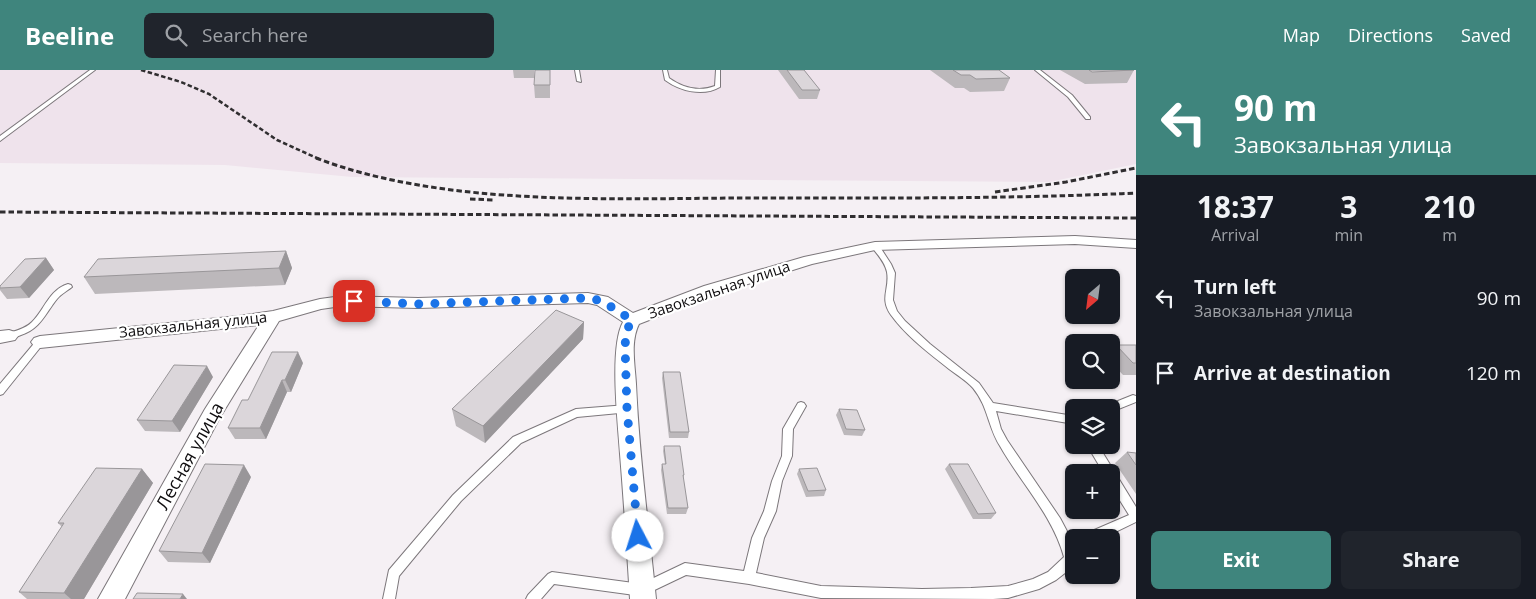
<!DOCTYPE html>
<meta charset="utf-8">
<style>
:root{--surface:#171b24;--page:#20242c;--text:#f1f3f6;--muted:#9ea1a6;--accent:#3f857d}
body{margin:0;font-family:"Open Sans",sans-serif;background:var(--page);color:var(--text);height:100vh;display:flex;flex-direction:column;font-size:19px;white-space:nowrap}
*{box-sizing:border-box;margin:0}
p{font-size:16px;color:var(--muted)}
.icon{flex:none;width:28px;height:28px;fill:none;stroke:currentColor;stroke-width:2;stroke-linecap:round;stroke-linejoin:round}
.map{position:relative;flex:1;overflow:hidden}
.drawer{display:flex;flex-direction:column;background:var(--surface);width:400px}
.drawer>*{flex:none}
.hud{background:#3f857d;color:#fff;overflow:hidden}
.needle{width:32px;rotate:208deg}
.fabs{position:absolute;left:1065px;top:199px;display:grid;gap:10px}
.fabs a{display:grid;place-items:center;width:55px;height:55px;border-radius:8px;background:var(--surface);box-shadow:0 1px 4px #0004;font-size:25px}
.pin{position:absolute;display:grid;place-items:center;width:42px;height:42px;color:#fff;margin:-21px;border-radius:10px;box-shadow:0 2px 8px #0006}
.me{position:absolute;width:55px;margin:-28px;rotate:355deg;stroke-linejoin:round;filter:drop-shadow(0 0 4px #0008)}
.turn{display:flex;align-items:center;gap:18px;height:105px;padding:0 15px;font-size:22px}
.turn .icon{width:65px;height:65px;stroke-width:2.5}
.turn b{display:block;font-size:35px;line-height:42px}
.eta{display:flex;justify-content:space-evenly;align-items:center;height:85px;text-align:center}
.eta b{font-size:30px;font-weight:700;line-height:35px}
.action{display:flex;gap:10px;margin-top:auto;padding:10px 15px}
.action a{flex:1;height:58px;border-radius:8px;background:var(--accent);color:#fff;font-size:20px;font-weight:700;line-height:58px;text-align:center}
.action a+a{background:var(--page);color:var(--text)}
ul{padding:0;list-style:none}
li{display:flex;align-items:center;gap:15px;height:75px;padding:0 15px}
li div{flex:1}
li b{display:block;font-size:19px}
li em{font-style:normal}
header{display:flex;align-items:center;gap:30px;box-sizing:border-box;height:70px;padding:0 25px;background:var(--accent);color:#fff}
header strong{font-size:24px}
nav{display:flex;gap:28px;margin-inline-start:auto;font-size:18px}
.search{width:350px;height:45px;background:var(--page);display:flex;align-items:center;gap:12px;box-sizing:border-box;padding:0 18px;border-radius:8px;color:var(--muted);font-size:19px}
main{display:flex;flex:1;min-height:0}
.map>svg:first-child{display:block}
.built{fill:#efe3ec}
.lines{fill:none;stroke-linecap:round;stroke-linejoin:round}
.lane-casing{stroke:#7c777b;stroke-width:2}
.street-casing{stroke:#7c777b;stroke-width:2}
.lane{fill:#fff;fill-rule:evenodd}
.street{fill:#fff;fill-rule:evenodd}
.rail-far1{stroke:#302e30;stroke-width:2.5;stroke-dasharray:4.5 2.5;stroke-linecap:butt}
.rail{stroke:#302e30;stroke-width:3;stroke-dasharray:5.5 3;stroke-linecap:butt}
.wall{fill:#bcb8bb}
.shaded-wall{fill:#999699}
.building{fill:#dbd6da;stroke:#999699}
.route{stroke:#1a73e8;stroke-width:9;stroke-dasharray:0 16.2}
.labels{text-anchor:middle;stroke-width:4.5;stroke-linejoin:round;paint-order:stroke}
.street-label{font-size:15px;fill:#0e0c0e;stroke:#fff}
.near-street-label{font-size:18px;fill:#0e0c0e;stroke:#fff}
</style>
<header>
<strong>Beeline</strong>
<div class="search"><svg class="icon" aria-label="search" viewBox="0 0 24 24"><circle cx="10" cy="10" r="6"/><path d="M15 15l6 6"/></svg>Search here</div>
<nav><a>Map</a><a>Directions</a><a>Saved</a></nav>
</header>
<main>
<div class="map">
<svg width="1136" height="529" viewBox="0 0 1136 529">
<rect width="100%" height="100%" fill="#f5f0f4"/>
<!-- built -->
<path class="built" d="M 0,0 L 1136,0 L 1136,94 L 1049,112 L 352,107 L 225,95 L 0,93 Z"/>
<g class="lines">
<!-- lane casing -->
<g class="lane-casing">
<path id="lane" d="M 90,0 L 95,0 L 0,71 L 0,66 Z
M 575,0 L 579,0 L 581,12 L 577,11 Z
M 663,0 L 667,0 L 669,8 C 683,18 699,22 715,16 L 716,0 L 720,0 L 720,17 C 703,27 680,21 665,10 Z
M 1035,0 L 1040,0 L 1072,25 L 1090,47 L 1090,49 L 1086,49 L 1068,27 Z
M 872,174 L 878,174 L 891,194 L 895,203 L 893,230 L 897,241 L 905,251 L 930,274 L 979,313 L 993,333 L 1074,346 L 1074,354 L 996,341 L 1001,359 L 1007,370 L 1060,448 L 1069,465 L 1074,479 L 1074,496 L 1056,510 L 1039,519 L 1008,528 L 993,529 L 821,528 L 749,514 L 686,505 L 642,526 L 554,514 L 541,529 L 526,529 L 528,525 L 548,504 L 552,502 L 641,514 L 685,493 L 744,501 L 752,468 L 764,441 L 772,411 L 782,386 L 783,359 L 798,333 L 801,332 L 804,333 L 806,336 L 793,359 L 792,386 L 782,411 L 776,441 L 764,468 L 756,503 L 821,516 L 922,519 L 971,518 L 1008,516 L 1033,509 L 1048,502 L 1064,487 C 1053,446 1021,413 1000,376 C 988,357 988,336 973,318 C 967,311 957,305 949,299 C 929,283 907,267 891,245 C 879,228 890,219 887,202 C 885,192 877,184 871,176 Z
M 68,214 L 71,215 L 72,217 C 67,221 61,224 57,229 C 45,244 40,259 21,265 C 16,267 11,269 6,268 L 5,266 L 6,264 C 15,261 25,259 32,252 C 45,239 49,220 68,214 Z
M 40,269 L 43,270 L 44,272 L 43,274 L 3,324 L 0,325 L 0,314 L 37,270 Z
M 1133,325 L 1136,326 L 1136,332 L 1111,342 L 1111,338 L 1106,338 L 1108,335 Z
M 627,335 L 630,336 L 632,339 L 630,342 L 577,347 L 521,373 L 461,431 L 399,506 L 395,529 L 383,529 L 389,500 L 453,425 L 513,367 L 576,339 Z
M 1087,375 L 1098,375 L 1136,437 L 1136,452 L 1103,468 L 1083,468 L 1085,464 L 1129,445 L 1111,416 L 1111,402 L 1103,402 Z"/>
</g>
<!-- street casing -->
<g class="street-casing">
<path id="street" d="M 1075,166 L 1136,170 L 1136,178 L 1075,174 L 875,180 L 812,194 L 716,224 L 639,254 C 630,272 635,295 636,314 C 639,386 649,458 656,529 L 630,529 C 627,481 624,432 620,384 C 618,353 609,277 623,252 L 597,235 L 588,233 L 418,238 L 342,236 L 321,239 L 279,251 L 219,349 L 125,529 L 98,529 L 205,339 L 259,255 L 40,278 L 34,276 L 31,272 L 34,268 L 40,266 L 239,246 L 273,241 L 320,229 L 342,226 L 418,228 L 588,223 L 608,227 L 633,243 L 704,216 L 804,187 L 875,172 Z
M 9,260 L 15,262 L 18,266 L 15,270 L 0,273 L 0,261 Z"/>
</g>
<!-- lane -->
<use href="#lane" class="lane"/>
<!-- street -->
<use href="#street" class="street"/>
<!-- rail-far1 -->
<path class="rail-far1" d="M 141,0 L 181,12 L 209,24 L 277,70 L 319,89"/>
<!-- rail -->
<path class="rail" d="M 316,88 C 447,138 616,128 755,128 C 882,128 1009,129 1136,123
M 995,122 L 1066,112 L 1136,98
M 470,129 L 495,130
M 0,142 L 1136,148"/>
</g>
<!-- wall -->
<path class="wall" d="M 513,0 L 534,0 L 534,8 L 514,8 Z
M 550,0 L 550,28 L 535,28 L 534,15 Z
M 778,0 L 804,0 L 820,20 L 817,29 L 799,29 Z
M 930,0 L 999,0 L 1010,8 L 1004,21 L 970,22 L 964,18 L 955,18 Z
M 1060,0 L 1134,0 L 1127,13 L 1085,14 Z
M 286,181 L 292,198 L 285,215 L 95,224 L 84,207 Z
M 46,188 L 54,200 L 29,228 L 7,229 L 0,220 L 0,216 Z
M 584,252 L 583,269 L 485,373 L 456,356 L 452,339 Z
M 1116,275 L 1136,275 L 1136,305 L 1123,305 L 1111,292 L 1111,281 Z
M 303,293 L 291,322 L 287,322 L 266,369 L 235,369 L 228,358 L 248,330 Z
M 663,302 L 689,362 L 688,368 L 669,368 L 662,308 Z
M 213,307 L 180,362 L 145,361 L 137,350 Z
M 839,339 L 865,360 L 862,366 L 844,365 L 836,345 Z
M 664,376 L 684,405 L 683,410 L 688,438 L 686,444 L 667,444 L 661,400 L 662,394 L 665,394 L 663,381 Z
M 1127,382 L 1136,383 L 1136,424 L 1115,393 Z
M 949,394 L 996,443 L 991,449 L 973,449 L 945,399 Z
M 142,399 L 153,413 L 84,529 L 27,529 L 19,522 L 62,457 L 58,453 Z
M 799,399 L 826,420 L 824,426 L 806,427 L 797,404 Z
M 251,407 L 210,493 L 168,492 L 159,481 Z"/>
<!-- shaded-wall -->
<path class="shaded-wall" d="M 286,181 L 292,198 L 285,215 L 279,198 Z
M 46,188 L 54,200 L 29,228 L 20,217 Z
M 584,252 L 583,269 L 485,373 L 483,356 Z
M 298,282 L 303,293 L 291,322 L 285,310 Z
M 207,296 L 213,307 L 180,362 L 172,351 Z
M 282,310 L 287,322 L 266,369 L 260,358 Z
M 244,395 L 251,407 L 210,493 L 202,483 Z
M 142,399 L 153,413 L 84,529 L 71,529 L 64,523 Z
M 183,524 L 187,529 L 180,529 Z"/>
<!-- building -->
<path class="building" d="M 535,0 L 550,0 L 550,15 L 534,15 Z
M 787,0 L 804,0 L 820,20 L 802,20 Z
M 953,0 L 999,0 L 1010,8 L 976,9 L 970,5 L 961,5 Z
M 1089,0 L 1134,0 L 1092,2 Z
M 286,181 L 279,198 L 84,207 L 98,189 Z
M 46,188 L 20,217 L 0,218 L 0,216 L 25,189 Z
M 556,240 L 584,252 L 483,356 L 452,339 Z
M 1116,275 L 1136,275 L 1136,293 L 1133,293 Z
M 272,282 L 298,282 L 285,310 L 282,310 L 260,358 L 228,358 L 242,330 L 248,330 Z
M 174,295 L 207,296 L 172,351 L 137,350 Z
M 663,302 L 680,302 L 689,362 L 670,362 Z
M 839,339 L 857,340 L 865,360 L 846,359 Z
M 664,376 L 680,376 L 684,405 L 683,405 L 688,438 L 668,438 L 662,394 L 666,394 Z
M 1127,382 L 1136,383 L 1136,395 Z
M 205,394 L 244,395 L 202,483 L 159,481 Z
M 949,394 L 968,394 L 996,443 L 978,444 Z
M 96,398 L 142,399 L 64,523 L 19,522 L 64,453 L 58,453 Z
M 817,398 L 826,420 L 808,421 L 799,399 Z
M 137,523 L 183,524 L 180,529 L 133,529 Z"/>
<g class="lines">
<!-- route -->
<path class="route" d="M 354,231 L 418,234 L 588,228 L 602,231 L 632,250 L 627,260 L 625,275 L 627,339 L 638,466"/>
</g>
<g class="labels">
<!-- street labels -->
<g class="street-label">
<text transform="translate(719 220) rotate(-19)" y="5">Завокзальная улица</text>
<text transform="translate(193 255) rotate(-6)" y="5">Завокзальная улица</text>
</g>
<!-- near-street labels -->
<g class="near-street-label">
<text transform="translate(190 386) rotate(-61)" y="6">Лесная улица</text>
</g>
</g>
</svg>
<div class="fabs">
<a><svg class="needle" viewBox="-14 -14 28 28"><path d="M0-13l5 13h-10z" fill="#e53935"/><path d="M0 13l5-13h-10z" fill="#9ea1a6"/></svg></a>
<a><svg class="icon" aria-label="search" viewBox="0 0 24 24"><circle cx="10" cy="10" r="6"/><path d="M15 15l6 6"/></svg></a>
<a><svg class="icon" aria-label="layers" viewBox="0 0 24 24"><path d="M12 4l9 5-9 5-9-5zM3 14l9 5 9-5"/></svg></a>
<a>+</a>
<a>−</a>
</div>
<div class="pin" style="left:354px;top:231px;background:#d93025"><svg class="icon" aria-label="arrive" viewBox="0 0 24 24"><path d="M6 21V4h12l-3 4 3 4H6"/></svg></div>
<svg class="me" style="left:638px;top:466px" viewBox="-20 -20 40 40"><circle r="19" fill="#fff"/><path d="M0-13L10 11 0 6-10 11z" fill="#1a73e8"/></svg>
</div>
<section class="drawer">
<div class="hud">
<div class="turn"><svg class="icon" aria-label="left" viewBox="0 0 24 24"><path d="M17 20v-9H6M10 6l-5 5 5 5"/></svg><div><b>90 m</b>Завокзальная улица</div></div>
</div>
<div class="eta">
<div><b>18:37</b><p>Arrival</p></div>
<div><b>3</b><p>min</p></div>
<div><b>210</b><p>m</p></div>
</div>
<ul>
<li><svg class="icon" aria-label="left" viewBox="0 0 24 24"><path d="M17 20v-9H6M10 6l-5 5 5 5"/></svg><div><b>Turn left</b><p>Завокзальная улица</p></div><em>90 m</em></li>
<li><svg class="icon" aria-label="arrive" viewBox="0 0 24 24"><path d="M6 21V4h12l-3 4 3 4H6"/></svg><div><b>Arrive at destination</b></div><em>120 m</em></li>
</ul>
<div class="action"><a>Exit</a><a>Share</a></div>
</section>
</main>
